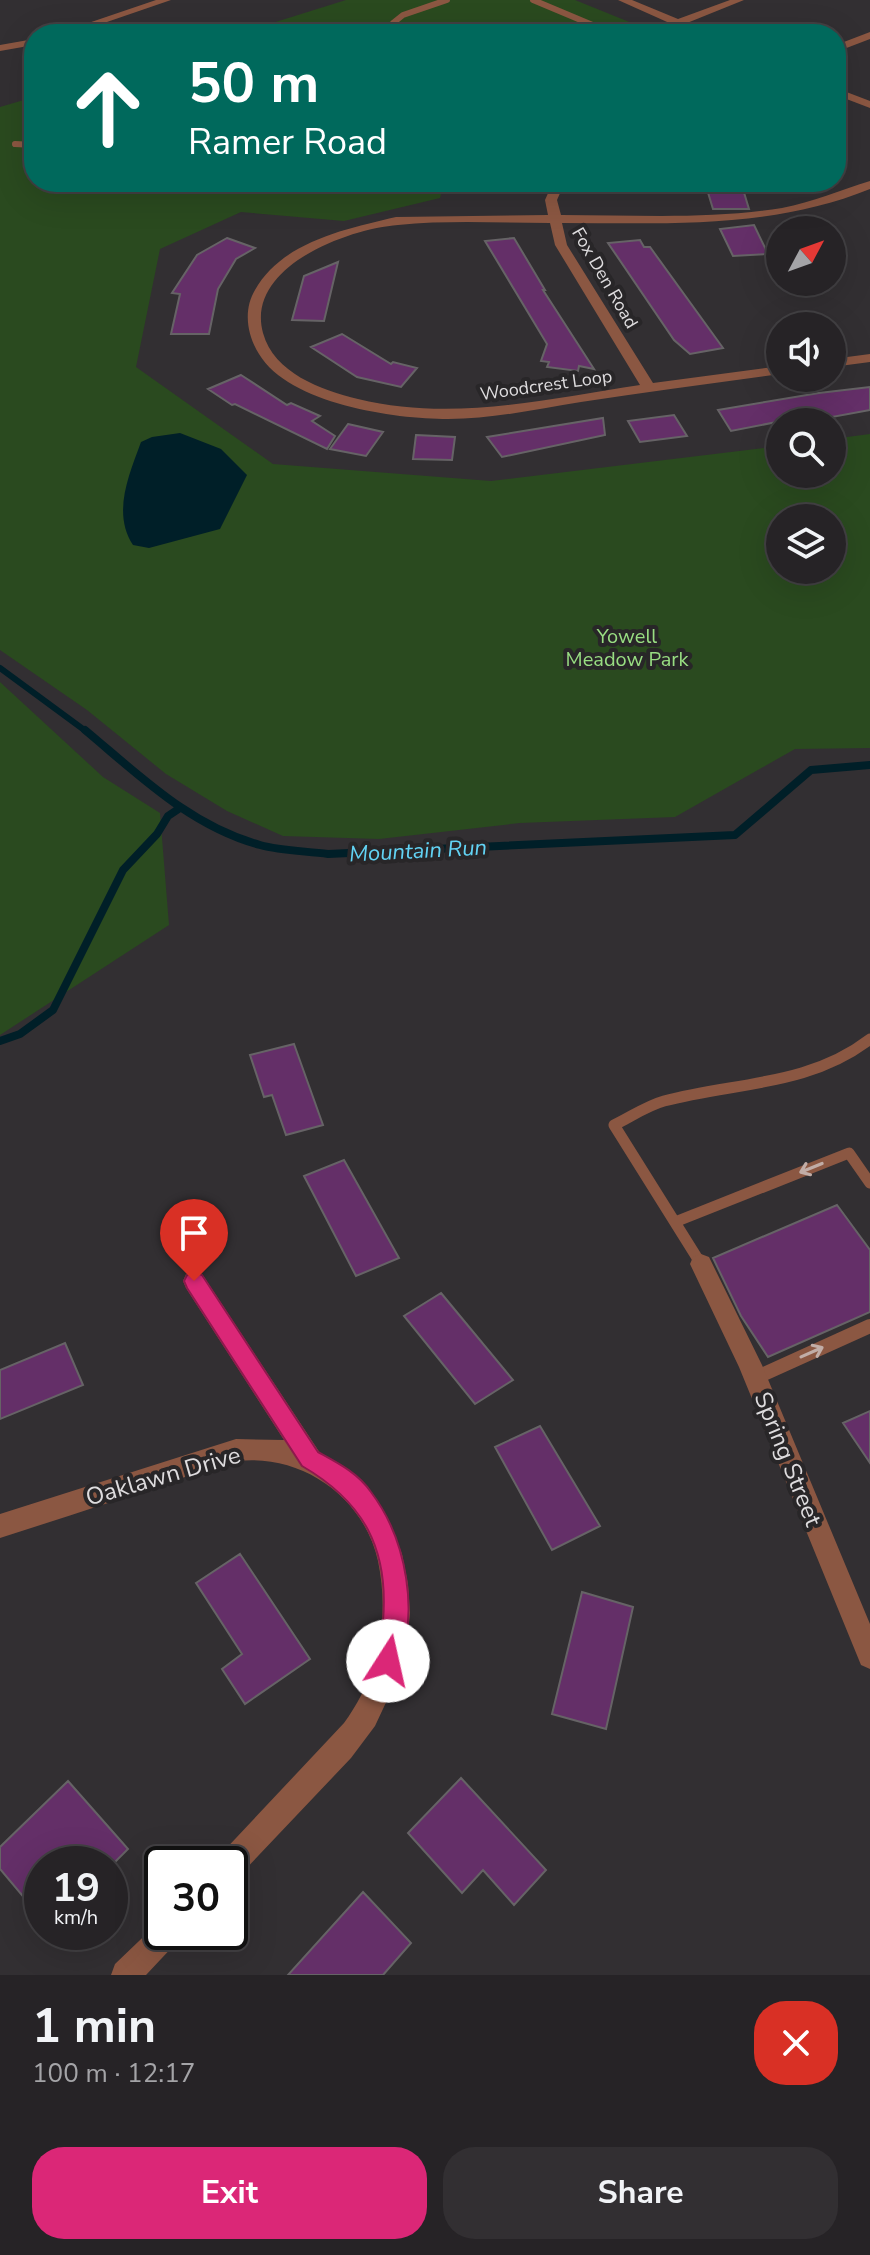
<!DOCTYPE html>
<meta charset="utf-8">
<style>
:root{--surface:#262326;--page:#322f32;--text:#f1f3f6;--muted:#a4a4a7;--line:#424043;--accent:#db2777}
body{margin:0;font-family:"Nunito Sans",sans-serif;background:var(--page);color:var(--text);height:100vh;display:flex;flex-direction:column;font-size:30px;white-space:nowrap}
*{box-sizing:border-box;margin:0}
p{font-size:26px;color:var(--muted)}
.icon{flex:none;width:44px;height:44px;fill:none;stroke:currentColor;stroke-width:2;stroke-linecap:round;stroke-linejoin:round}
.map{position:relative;height:1975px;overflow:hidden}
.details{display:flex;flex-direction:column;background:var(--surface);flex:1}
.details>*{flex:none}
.hud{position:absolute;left:24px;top:24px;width:822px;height:168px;border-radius:32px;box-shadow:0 8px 32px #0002,0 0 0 2px var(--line);background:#00695c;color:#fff;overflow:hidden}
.needle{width:52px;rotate:49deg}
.fabs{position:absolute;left:766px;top:216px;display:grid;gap:16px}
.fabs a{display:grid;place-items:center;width:80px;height:80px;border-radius:50%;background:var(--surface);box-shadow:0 8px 32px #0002,0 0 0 2px var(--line);font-size:40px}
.speed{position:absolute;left:24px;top:1846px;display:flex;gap:16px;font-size:40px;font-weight:700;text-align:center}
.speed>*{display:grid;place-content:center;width:104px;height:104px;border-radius:50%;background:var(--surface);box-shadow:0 8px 32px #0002,0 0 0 2px var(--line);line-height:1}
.speed small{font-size:20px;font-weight:400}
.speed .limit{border:4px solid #111;border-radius:12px;background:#fff;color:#111}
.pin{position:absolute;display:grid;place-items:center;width:68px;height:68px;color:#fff;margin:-82px -34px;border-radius:50% 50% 50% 0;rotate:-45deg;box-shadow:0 0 8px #0007}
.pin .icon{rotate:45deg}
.me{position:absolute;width:88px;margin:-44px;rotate:10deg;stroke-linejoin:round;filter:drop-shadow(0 0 6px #0008)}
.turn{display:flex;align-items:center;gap:28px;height:168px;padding:0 32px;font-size:36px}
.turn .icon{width:104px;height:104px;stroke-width:2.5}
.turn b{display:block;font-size:56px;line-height:68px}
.round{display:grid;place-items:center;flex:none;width:84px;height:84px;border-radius:32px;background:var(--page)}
.overview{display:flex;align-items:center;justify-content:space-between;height:136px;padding:0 32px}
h1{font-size:48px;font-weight:700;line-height:60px}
.primary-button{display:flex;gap:16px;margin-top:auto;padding:16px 32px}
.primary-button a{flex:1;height:92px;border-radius:32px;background:var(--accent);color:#fff;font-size:32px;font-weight:700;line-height:92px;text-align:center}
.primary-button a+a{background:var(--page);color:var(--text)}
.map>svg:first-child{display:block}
.green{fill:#2a4a1f;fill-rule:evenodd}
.water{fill:#001f28}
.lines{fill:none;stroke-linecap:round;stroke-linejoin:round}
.stream-far1{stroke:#001f28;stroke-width:6}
.stream{stroke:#001f28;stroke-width:8}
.building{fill:#642f68;stroke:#666366;stroke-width:2}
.service-far2{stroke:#8b5742;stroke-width:6}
.service-far1{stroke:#8b5742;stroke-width:11}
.service{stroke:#8b5742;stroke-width:14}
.minor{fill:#8b5742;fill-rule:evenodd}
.oneway{stroke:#c1ada7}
.route{fill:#db2777;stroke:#8e194d;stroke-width:2}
.labels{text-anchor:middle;stroke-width:8;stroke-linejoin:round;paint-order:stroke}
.far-street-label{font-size:18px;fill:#dedcde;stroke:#282628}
.park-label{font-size:20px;fill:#98dd82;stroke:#282628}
.water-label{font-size:22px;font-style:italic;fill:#62d3f4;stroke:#282628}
.near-street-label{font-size:24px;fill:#dedcde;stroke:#282628}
</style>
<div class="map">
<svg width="870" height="1975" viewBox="0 0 870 1975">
<rect width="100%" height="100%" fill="#322f32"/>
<!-- green -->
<path class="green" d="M 346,0 L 575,0 L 659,34 L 237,34 Z
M 34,97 L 34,182 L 444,182 L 440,198 L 344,221 L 241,212 L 160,249 L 136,367 L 273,464 L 491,481 L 780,446 L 780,474 L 832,474 L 832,439 L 870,434 L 870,748 L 795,749 L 675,817 L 520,823 L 379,839 L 283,836 L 227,811 L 166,774 L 87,710 L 0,650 L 0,107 ZM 780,518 L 832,518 L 832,570 L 780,570 Z
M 0,682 L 103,777 L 160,813 L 169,925 L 0,1035 Z"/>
<!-- water -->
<path class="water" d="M 180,433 L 221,449 L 247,475 L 220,529 L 149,548 L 133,545 C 112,513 129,475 141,442 L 152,437 Z"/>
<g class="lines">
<!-- stream-far1 -->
<path class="stream-far1" d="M 0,668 L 87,732"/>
<!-- stream -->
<path class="stream" d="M 85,730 C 139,775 190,826 260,845 C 281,851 306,851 328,854 L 735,835 L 811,770 L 870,765
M 0,1041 L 20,1034 L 53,1010 L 123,870 L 157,834 L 168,816 L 180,808"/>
</g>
<!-- building -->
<path class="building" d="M 706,186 L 742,186 L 749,209 L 713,209 Z
M 754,225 L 768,254 L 733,256 L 720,229 Z
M 227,238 L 255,248 L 236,259 L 218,289 L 209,334 L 171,334 L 180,294 L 172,293 L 197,255 Z
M 514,238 L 545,290 L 543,290 L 594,369 L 579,366 L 578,371 L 547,367 L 549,362 L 541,361 L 547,344 L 485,241 Z
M 640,240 L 644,247 L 650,247 L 723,348 L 690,354 L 674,340 L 608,243 Z
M 338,262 L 324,321 L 292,320 L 304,276 Z
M 342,334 L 391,364 L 393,362 L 417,368 L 401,387 L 357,377 L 311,347 Z
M 241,375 L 287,405 L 291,403 L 320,416 L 312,421 L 335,436 L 327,449 L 235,404 L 232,405 L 208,389 Z
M 870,387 L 870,410 L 805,422 L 802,417 L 731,431 L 718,410 L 819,393 Z
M 674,415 L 687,436 L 640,442 L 628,421 Z
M 603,418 L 605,435 L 502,457 L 487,437 Z
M 348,424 L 383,432 L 366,456 L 330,449 Z
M 416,435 L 455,437 L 452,460 L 413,459 Z
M 294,1044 L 323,1125 L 286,1135 L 272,1095 L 264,1097 L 250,1055 Z
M 344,1160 L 399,1258 L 356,1276 L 304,1176 Z
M 837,1205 L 870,1250 L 870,1312 L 768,1357 L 741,1316 L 713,1258 Z
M 441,1293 L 513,1380 L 475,1404 L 404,1316 Z
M 65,1343 L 83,1385 L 0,1419 L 0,1370 Z
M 870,1411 L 870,1463 L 843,1423 Z
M 540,1426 L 600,1526 L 552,1550 L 495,1447 Z
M 240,1554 L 310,1659 L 245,1704 L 222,1669 L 242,1654 L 196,1583 Z
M 582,1592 L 633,1607 L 606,1729 L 552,1714 Z
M 461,1778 L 546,1870 L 514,1905 L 483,1870 L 462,1893 L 408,1833 Z
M 68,1781 L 128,1849 L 113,1864 L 42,1864 L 42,1919 L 0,1869 L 0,1847 Z
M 363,1892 L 411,1943 L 383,1975 L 288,1975 Z"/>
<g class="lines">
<!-- service-far2 -->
<path class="service-far2" d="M 533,0 L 614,34
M 396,34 L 393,23 L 403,15 L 447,0
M 649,34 L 678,23
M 15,144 L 34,145"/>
<!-- service-far1 -->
<path class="service-far1" d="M 675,1222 L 849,1153 L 870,1183
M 701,1264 L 614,1125 C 631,1117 646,1106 664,1101 C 736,1082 809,1086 870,1039"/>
<!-- service -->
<path class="service" d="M 755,1378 L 870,1326"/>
<!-- minor -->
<path class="minor" d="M 156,0 L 171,0 L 72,34 L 56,34 Z
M 618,0 L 632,0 L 678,19 L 730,0 L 744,0 L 687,23 L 708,34 L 694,34 Z
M 870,32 L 870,39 L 836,52 L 836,45 Z
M 34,39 L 34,45 L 0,51 L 0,45 Z
M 836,88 L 870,101 L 870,108 L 836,95 Z
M 870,181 L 870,189 C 772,229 666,223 562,223 L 567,245 L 653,383 L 780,366 L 780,374 C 714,383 647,392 581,402 C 537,409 493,419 448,419 C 394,419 289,404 259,354 C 247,335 243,310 255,290 C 282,242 345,229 396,217 L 548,215 L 545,200 L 553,182 L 565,182 L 557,200 L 561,215 C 634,215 709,220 782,208 C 813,202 840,190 870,181 ZM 550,223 L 555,245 L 640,385 C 546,399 453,422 358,399 C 321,390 274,373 263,333 C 245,267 347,229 398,225 C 448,220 500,223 550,223 Z
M 870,354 L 870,362 L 832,367 L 832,359 Z
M 701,1254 L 709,1257 L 762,1365 L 870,1624 L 870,1669 L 861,1665 L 739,1367 L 690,1264 L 693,1257 Z
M 194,1271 L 202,1274 L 320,1453 L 352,1473 L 372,1494 L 391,1527 L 402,1554 L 408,1584 L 410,1613 L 407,1643 L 396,1681 L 375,1726 L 351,1758 L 240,1875 L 230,1879 L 230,1864 L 216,1864 L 220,1855 L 344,1723 C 379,1675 390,1619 378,1561 C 364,1497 302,1454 238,1461 C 215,1464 190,1476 168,1483 C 112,1502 56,1520 0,1538 L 0,1514 L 236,1439 L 284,1440 L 186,1288 L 183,1281 L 186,1274 Z
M 162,1919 L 162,1932 L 182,1932 L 177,1942 L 146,1975 L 111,1975 L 115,1964 Z"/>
</g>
<!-- one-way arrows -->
<defs><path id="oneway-shaft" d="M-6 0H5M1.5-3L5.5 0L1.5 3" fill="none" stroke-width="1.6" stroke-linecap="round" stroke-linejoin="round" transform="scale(2)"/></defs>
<g class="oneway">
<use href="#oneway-shaft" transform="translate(811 1168) rotate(158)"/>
<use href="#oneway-shaft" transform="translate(812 1352) rotate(-24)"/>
</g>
<!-- route -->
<path class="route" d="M 194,1272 L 202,1275 L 318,1452 C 338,1463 358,1473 371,1492 C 407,1540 420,1614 397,1670 L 388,1673 L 380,1670 C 374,1656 382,1636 383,1621 C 389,1549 364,1502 302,1466 L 187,1288 L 184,1281 L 187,1275 Z"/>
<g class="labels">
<!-- far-street labels -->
<g class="far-street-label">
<text transform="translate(605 278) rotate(60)" y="6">Fox Den Road</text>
<text transform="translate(546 385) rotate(-8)" y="6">Woodcrest Loop</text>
</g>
<!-- park labels -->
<g class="park-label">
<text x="627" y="643">Yowell<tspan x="627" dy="23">Meadow Park</tspan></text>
</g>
<!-- water labels -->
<g class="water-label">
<text transform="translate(418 850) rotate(-3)" y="8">Mountain Run</text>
</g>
<!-- near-street labels -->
<g class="near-street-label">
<text transform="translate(788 1459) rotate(68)" y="8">Spring Street</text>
<text transform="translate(163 1476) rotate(-16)" y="8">Oaklawn Drive</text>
</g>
</g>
</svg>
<div class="fabs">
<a><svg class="needle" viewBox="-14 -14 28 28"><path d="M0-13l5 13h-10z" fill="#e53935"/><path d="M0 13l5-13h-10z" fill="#a4a4a7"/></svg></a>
<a><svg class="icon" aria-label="sound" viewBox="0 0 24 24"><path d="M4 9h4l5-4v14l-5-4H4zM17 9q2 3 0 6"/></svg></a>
<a><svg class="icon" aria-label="search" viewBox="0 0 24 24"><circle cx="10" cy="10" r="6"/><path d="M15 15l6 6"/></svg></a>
<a><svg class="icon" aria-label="layers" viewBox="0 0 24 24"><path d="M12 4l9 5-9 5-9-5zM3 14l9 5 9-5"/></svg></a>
</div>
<div class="speed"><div>19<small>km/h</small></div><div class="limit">30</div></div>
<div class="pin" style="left:194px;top:1281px;background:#d93025"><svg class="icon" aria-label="arrive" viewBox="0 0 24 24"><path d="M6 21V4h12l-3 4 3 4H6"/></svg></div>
<svg class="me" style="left:388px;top:1661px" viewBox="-20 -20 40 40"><circle r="19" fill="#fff"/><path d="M0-13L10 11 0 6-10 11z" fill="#db2777"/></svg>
<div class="hud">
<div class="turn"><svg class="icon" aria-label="ahead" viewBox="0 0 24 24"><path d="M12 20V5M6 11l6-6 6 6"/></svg><div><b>50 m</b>Ramer Road</div></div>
</div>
</div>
<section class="details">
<div class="overview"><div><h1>1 min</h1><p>100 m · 12:17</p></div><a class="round" style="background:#d93025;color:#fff"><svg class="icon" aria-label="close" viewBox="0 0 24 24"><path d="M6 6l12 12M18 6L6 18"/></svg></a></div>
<div class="primary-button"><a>Exit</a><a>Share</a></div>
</section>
